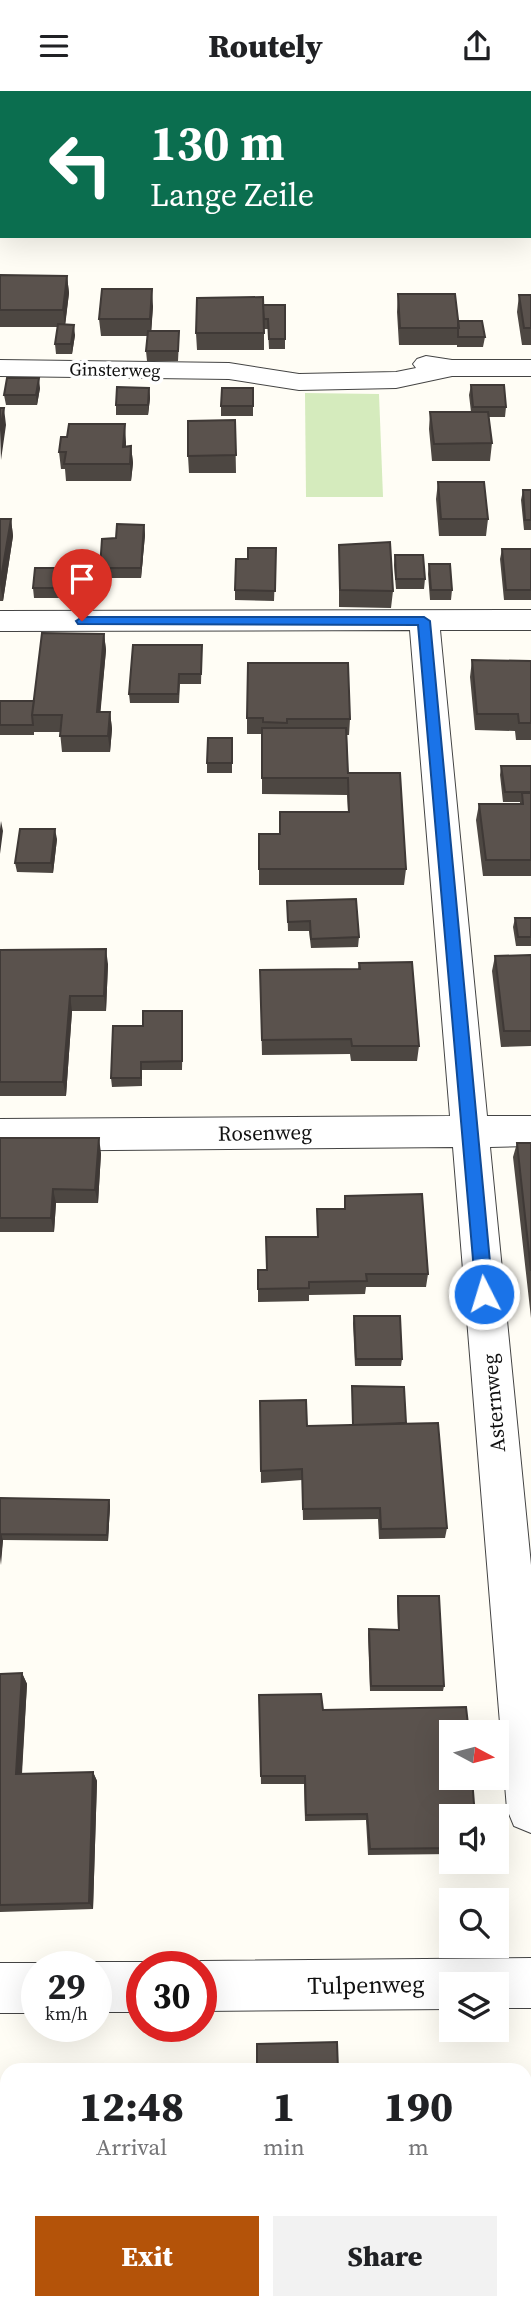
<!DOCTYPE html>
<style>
:root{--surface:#fff;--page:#f2f2f2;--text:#202124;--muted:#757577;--accent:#b45309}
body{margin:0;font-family:"Source Serif 4",serif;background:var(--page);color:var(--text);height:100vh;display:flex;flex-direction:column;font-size:26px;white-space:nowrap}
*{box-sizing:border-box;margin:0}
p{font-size:23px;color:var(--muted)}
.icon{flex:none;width:38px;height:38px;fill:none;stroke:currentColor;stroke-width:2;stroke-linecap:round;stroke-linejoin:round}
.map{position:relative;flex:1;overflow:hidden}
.details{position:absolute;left:0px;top:1972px;width:532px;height:247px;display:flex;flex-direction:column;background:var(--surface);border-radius:21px 21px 0 0;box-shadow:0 7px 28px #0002}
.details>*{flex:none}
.top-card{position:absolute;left:0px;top:0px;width:532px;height:147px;box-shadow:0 7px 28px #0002;background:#0b6e4f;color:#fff;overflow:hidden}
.needle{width:46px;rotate:97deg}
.buttons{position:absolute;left:439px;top:1629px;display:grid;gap:14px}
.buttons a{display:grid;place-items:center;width:70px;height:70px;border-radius:0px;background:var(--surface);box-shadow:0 7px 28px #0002;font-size:35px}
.speed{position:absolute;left:21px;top:1860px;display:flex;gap:14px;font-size:35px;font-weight:700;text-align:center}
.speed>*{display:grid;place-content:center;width:91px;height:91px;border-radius:50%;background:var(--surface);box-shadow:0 7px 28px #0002;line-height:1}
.speed small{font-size:18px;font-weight:400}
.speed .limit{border:10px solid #d22;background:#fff;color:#111}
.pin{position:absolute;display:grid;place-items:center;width:60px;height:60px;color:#fff;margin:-72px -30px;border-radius:50% 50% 50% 0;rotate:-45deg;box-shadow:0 0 7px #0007}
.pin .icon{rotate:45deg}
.me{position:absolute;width:77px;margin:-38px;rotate:355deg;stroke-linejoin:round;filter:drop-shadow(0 0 5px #0008)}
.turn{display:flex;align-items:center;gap:24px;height:147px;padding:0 35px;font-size:32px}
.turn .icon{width:91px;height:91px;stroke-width:2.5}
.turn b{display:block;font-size:49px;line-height:60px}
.eta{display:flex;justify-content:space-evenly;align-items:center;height:119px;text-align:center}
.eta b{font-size:42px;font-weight:800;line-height:49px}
.primary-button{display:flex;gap:14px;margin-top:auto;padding:14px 35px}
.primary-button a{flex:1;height:80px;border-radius:0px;background:var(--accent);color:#fff;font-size:28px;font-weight:800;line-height:80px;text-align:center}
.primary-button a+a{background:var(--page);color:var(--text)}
header{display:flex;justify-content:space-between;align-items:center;height:91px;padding:0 35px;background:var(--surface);font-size:32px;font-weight:800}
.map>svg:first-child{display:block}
.green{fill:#d5ebbd}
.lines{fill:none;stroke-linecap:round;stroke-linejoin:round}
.minor-casing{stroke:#444;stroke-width:2}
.minor{fill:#fff;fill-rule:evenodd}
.wall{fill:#4d4742}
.shaded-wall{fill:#3f3936}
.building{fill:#5a524d;stroke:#3f3936;stroke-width:2}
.route{fill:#1a73e8;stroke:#114b97;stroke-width:2}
.labels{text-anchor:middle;stroke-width:7;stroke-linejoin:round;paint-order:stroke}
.far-street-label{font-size:18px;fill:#111;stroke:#fff}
.street-label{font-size:21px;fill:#111;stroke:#fff}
.near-street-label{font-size:24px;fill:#111;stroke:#fff}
</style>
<header><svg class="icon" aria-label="menu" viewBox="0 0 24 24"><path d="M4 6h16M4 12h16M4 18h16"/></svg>Routely<svg class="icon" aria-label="share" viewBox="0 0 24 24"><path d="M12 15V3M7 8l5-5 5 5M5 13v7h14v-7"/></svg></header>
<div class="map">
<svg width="531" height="2218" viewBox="0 0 531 2218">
<rect width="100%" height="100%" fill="#fffdf5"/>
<!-- green -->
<path class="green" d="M 305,302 L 379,303 L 383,406 L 306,406 Z"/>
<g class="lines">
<!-- minor casing -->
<g class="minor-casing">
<path id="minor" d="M 426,265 L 452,269 L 531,269 L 531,285 L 452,285 L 396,297 L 299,299 L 229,288 L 0,285 L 0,269 L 229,272 L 299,283 L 396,281 L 416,277 L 413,273 L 417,268 Z
M 531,519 L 531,539 L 440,539 L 487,1025 L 531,1025 L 531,1055 L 490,1056 L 531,1474 L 531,1742 L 514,1735 L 507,1718 L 453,1056 L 0,1060 L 0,1028 L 450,1025 L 410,539 L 0,540 L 0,520 Z
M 531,1867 L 531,1917 L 497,1917 L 497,1894 L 452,1894 L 452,1918 L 201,1920 L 201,1876 L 186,1876 L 201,1870 Z
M 96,1871 L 142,1871 L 155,1876 L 142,1876 L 142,1921 L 96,1921 L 96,1876 L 83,1876 Z
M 0,1872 L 37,1872 L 47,1876 L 37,1876 L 37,1922 L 0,1922 Z"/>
</g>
<!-- minor -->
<use href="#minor" class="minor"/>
</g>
<!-- wall -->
<path class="wall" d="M 0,184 L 67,185 L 69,202 L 65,233 L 75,244 L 72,263 L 56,263 L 55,253 L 58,236 L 0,236 Z
M 398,203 L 458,230 L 485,246 L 483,256 L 457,256 L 457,254 L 399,254 L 397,221 Z
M 519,204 L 531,204 L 531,254 L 522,254 L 517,221 Z
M 263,214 L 285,214 L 285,258 L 269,258 L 268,238 L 264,238 L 264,259 L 197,259 L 196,242 Z
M 153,215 L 151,240 L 179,250 L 178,270 L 147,270 L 146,260 L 148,245 L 101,245 L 99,228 Z
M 471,294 L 506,316 L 505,326 L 489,326 L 492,352 L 490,370 L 432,370 L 429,338 L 430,321 L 471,321 L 469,304 Z
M 40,297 L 37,314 L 6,314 L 4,304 Z
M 149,297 L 150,307 L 148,324 L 116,324 L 116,314 Z
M 253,297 L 253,325 L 221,325 L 221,315 Z
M 235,329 L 236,382 L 189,382 L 188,365 Z
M 126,351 L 126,355 L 131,355 L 133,372 L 131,390 L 66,390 L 65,378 L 61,378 L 59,361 Z
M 438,391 L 488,428 L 486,445 L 439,445 L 436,408 Z
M 523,399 L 531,399 L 531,439 L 524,439 L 521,409 Z
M 0,428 L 11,428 L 13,445 L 3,510 L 0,510 Z
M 144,434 L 145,444 L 141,487 L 101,487 L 100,477 L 116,447 Z
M 339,454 L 393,500 L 391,517 L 339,516 Z
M 276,457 L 274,510 L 235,509 L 235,499 L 248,468 Z
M 502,458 L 531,458 L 531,509 L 504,509 L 500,468 Z
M 395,464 L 425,488 L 424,498 L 396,498 L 394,474 Z
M 429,473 L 452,499 L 451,509 L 430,509 L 428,483 Z
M 94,487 L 92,507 L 34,507 L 33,497 Z
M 104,543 L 106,559 L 100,621 L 110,621 L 112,638 L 110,661 L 62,661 L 60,641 L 34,641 L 34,644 L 0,644 L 0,610 L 34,610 Z
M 202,554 L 201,593 L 180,593 L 179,612 L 130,612 L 129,603 Z
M 472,569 L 531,570 L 531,649 L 516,649 L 515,640 L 475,639 L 470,586 Z
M 247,627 L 350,628 L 349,644 L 347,644 L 348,682 L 406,778 L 404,794 L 259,794 L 259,743 L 280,743 L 348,721 L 347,704 L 262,703 L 262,643 L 247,643 Z
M 232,647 L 232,682 L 207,682 L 207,672 Z
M 501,675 L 531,675 L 531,785 L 483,785 L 476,729 L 479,713 L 520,713 L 520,711 L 503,711 L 500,684 Z
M 57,748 L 53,782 L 17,781 L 15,772 Z
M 287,810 L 359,846 L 358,856 L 311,857 L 309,840 L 288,840 Z
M 515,827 L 531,827 L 531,855 L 516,855 L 513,836 Z
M 0,859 L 108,873 L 106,920 L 72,920 L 66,1005 L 0,1005 Z
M 531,864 L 531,955 L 501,956 L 492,880 L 495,865 Z
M 359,872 L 419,955 L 417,970 L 351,970 L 350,963 L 262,964 L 260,879 L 358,878 Z
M 183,929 L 182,979 L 142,979 L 142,995 L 112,996 L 111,987 L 143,935 Z
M 0,1047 L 101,1062 L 98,1112 L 56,1112 L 54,1141 L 0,1141 Z
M 517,1052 L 531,1052 L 531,1227 L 513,1066 Z
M 345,1105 L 428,1183 L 426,1196 L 366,1196 L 365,1203 L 309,1204 L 309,1210 L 258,1211 L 258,1179 L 267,1179 L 317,1146 L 317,1118 L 344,1118 Z
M 354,1225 L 402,1268 L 401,1275 L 355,1275 L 353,1232 Z
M 352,1295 L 406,1332 L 447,1437 L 445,1447 L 379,1448 L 378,1428 L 303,1429 L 302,1389 L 261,1392 L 260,1310 L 307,1335 L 352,1334 Z
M 0,1407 L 109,1409 L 110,1415 L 108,1450 L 3,1449 L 0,1474 Z
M 398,1505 L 444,1595 L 443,1600 L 370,1600 L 368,1543 L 369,1538 L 398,1538 L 397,1510 Z
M 22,1582 L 27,1593 L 22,1683 L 93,1681 L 97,1690 L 93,1818 L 0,1821 L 0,1583 Z
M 259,1604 L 323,1619 L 452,1726 L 452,1763 L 368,1764 L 366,1729 L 305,1730 L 304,1693 L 261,1693 Z"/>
<!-- shaded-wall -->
<path class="shaded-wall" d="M 67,185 L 69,202 L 65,236 L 63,219 Z
M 152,198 L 153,215 L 151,245 L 150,228 Z
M 74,234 L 75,244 L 72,263 L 71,253 Z
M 39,287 L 40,297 L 37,314 L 36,304 Z
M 149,297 L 150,307 L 148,324 L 148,314 Z
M 4,317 L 6,334 L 1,369 L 0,339 Z
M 125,333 L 126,351 L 125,373 L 123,356 Z
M 131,355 L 133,372 L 131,390 L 130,373 Z
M 11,428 L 13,445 L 3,510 L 0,493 Z
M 144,434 L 145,444 L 141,487 L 141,477 Z
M 93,477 L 94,487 L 92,507 L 91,497 Z
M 104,543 L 106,559 L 99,638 L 97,621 Z
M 110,621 L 112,638 L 110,661 L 108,645 Z
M 1,730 L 3,740 L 0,763 L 0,738 Z
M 55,738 L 57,748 L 53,782 L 51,772 Z
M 106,858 L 108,873 L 106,920 L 104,905 Z
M 70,905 L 72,920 L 66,1005 L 63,991 Z
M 99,1047 L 101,1062 L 98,1112 L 95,1099 Z
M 53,1098 L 56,1112 L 54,1141 L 51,1127 Z
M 109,1409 L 110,1415 L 108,1450 L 107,1444 Z
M 1,1443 L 3,1449 L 1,1474 L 0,1451 Z
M 22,1582 L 27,1593 L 21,1692 L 16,1683 Z
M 93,1681 L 97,1690 L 93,1818 L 89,1812 Z"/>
<!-- building -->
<path class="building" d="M 0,184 L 67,185 L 63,219 L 0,219 Z
M 102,198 L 152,198 L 150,228 L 99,228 Z
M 398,203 L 455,203 L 459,237 L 400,237 Z
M 519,204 L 531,204 L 531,237 L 524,237 Z
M 263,206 L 264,242 L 196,242 L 197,207 Z
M 263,214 L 285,214 L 285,248 L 269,248 L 268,228 L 264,228 Z
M 458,230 L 482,230 L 485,246 L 458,246 Z
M 58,233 L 74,234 L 71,253 L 55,253 Z
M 148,240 L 179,240 L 178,260 L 146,260 Z
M 7,287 L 39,287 L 36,304 L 4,304 Z
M 471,294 L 504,294 L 506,316 L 473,316 Z
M 117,296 L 149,297 L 148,314 L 116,314 Z
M 222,297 L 253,297 L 253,315 L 221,315 Z
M 0,317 L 4,317 L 0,339 Z
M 430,321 L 488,321 L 492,352 L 434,353 Z
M 235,329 L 236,364 L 188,365 L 188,330 Z
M 69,333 L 125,333 L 123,356 L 131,355 L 130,373 L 64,373 L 66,361 L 59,361 L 61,346 L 67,346 Z
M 438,391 L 484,391 L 488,428 L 441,428 Z
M 523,399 L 531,399 L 531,429 L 525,429 Z
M 0,428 L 11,428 L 0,493 Z
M 117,433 L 144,434 L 141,477 L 100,477 L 102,448 L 116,447 Z
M 390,451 L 393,500 L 340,499 L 339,454 Z
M 248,457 L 276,457 L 275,500 L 235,499 L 236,468 L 248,468 Z
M 502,458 L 531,458 L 531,499 L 506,499 Z
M 395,464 L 423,464 L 425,488 L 396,488 Z
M 429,473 L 450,473 L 452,499 L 431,499 Z
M 35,477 L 93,477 L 91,497 L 33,497 Z
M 42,542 L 104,543 L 97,621 L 110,621 L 108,645 L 60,645 L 62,624 L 32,624 Z
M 133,554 L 202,554 L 201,583 L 179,583 L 178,603 L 129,603 Z
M 472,569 L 531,570 L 531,632 L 519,632 L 518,623 L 477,623 Z
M 248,572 L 348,572 L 350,628 L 287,628 L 287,632 L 263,631 L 263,627 L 247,627 Z
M 0,610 L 34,610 L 32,624 L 33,634 L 0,634 Z
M 262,637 L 346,637 L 348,682 L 400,682 L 406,778 L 259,778 L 259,743 L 280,743 L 280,721 L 349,721 L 348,687 L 262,687 Z
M 208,647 L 232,647 L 232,672 L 207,672 Z
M 501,675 L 531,675 L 531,701 L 505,701 Z
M 522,702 L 531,702 L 531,769 L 486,769 L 479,713 L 523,713 Z
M 20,738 L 55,738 L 51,772 L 15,772 Z
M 356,808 L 359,846 L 311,848 L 310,830 L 288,831 L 287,810 Z
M 515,827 L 531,827 L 531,846 L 518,846 Z
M 106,858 L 104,905 L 70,905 L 63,991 L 0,991 L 0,859 Z
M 531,864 L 531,940 L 504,940 L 495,865 Z
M 412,871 L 419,955 L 352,955 L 351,948 L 262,949 L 260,879 L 360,878 L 359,872 Z
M 143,920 L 182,920 L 182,970 L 141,971 L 141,987 L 111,987 L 113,935 L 143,935 Z
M 0,1047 L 99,1047 L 95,1099 L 53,1098 L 51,1127 L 0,1127 Z
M 517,1052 L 531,1052 L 531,1180 Z
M 422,1103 L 428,1183 L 366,1183 L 367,1190 L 309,1191 L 309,1197 L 258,1198 L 258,1179 L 267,1179 L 266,1146 L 318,1146 L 317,1118 L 345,1118 L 345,1105 Z
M 354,1225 L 400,1225 L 402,1268 L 356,1268 Z
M 352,1295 L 404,1296 L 406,1332 L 353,1334 Z
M 306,1309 L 307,1335 L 438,1332 L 447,1437 L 381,1438 L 380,1417 L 303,1418 L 302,1378 L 261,1380 L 260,1310 Z
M 0,1407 L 109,1409 L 107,1444 L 1,1443 L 0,1451 Z
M 398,1505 L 439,1505 L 444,1595 L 371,1595 L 369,1538 L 399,1539 Z
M 22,1582 L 16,1683 L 93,1681 L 89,1812 L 0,1814 L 0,1583 Z
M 321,1603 L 323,1619 L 466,1616 L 469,1642 L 452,1642 L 452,1687 L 472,1687 L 475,1726 L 452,1726 L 452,1757 L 370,1758 L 367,1723 L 306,1724 L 305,1685 L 261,1685 L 259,1604 Z
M 337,1951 L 338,1979 L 257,1979 L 257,1953 Z
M 482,1977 L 482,1979 L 399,1979 Z
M 7,2007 L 7,2105 L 0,2105 L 0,2008 Z"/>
<!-- route -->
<path class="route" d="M 82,526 L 424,526 L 430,530 L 493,1203 L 490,1208 L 484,1210 L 479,1208 L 476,1203 L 418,534 L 78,533 L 76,530 Z"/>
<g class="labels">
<!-- far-street labels -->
<g class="far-street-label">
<text transform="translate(115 279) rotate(1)" y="6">Ginsterweg</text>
</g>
<!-- street labels -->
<g class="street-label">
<text transform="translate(265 1042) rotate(-1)" y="7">Rosenweg</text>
<text transform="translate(494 1312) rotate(-95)" y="7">Asternweg</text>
</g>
<!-- near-street labels -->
<g class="near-street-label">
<text transform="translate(366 1894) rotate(-1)" y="8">Tulpenweg</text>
</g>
</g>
</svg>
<div class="buttons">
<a><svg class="needle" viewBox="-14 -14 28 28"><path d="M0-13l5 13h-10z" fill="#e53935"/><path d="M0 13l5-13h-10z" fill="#757577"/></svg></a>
<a><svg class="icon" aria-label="sound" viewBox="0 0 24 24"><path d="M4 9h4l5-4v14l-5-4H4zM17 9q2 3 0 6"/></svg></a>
<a><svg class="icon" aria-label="search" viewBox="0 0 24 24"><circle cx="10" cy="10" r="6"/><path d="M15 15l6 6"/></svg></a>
<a><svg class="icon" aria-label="layers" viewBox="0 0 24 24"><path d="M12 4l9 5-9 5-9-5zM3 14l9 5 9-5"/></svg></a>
</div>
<div class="speed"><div>29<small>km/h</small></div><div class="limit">30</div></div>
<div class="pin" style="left:82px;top:530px;background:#d93025"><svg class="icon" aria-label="arrive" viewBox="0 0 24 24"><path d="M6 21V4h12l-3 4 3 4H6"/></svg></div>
<svg class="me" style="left:484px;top:1203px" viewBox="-20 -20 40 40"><circle r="17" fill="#1a73e8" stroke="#fff" stroke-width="3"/><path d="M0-11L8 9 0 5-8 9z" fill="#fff"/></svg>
<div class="top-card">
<div class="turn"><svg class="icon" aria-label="left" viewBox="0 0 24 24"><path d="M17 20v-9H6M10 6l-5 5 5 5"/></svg><div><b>130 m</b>Lange Zeile</div></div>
</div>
<section class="details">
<div class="eta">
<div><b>12:48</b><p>Arrival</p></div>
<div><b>1</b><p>min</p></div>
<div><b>190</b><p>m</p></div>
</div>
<div class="primary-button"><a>Exit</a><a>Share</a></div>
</section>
</div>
